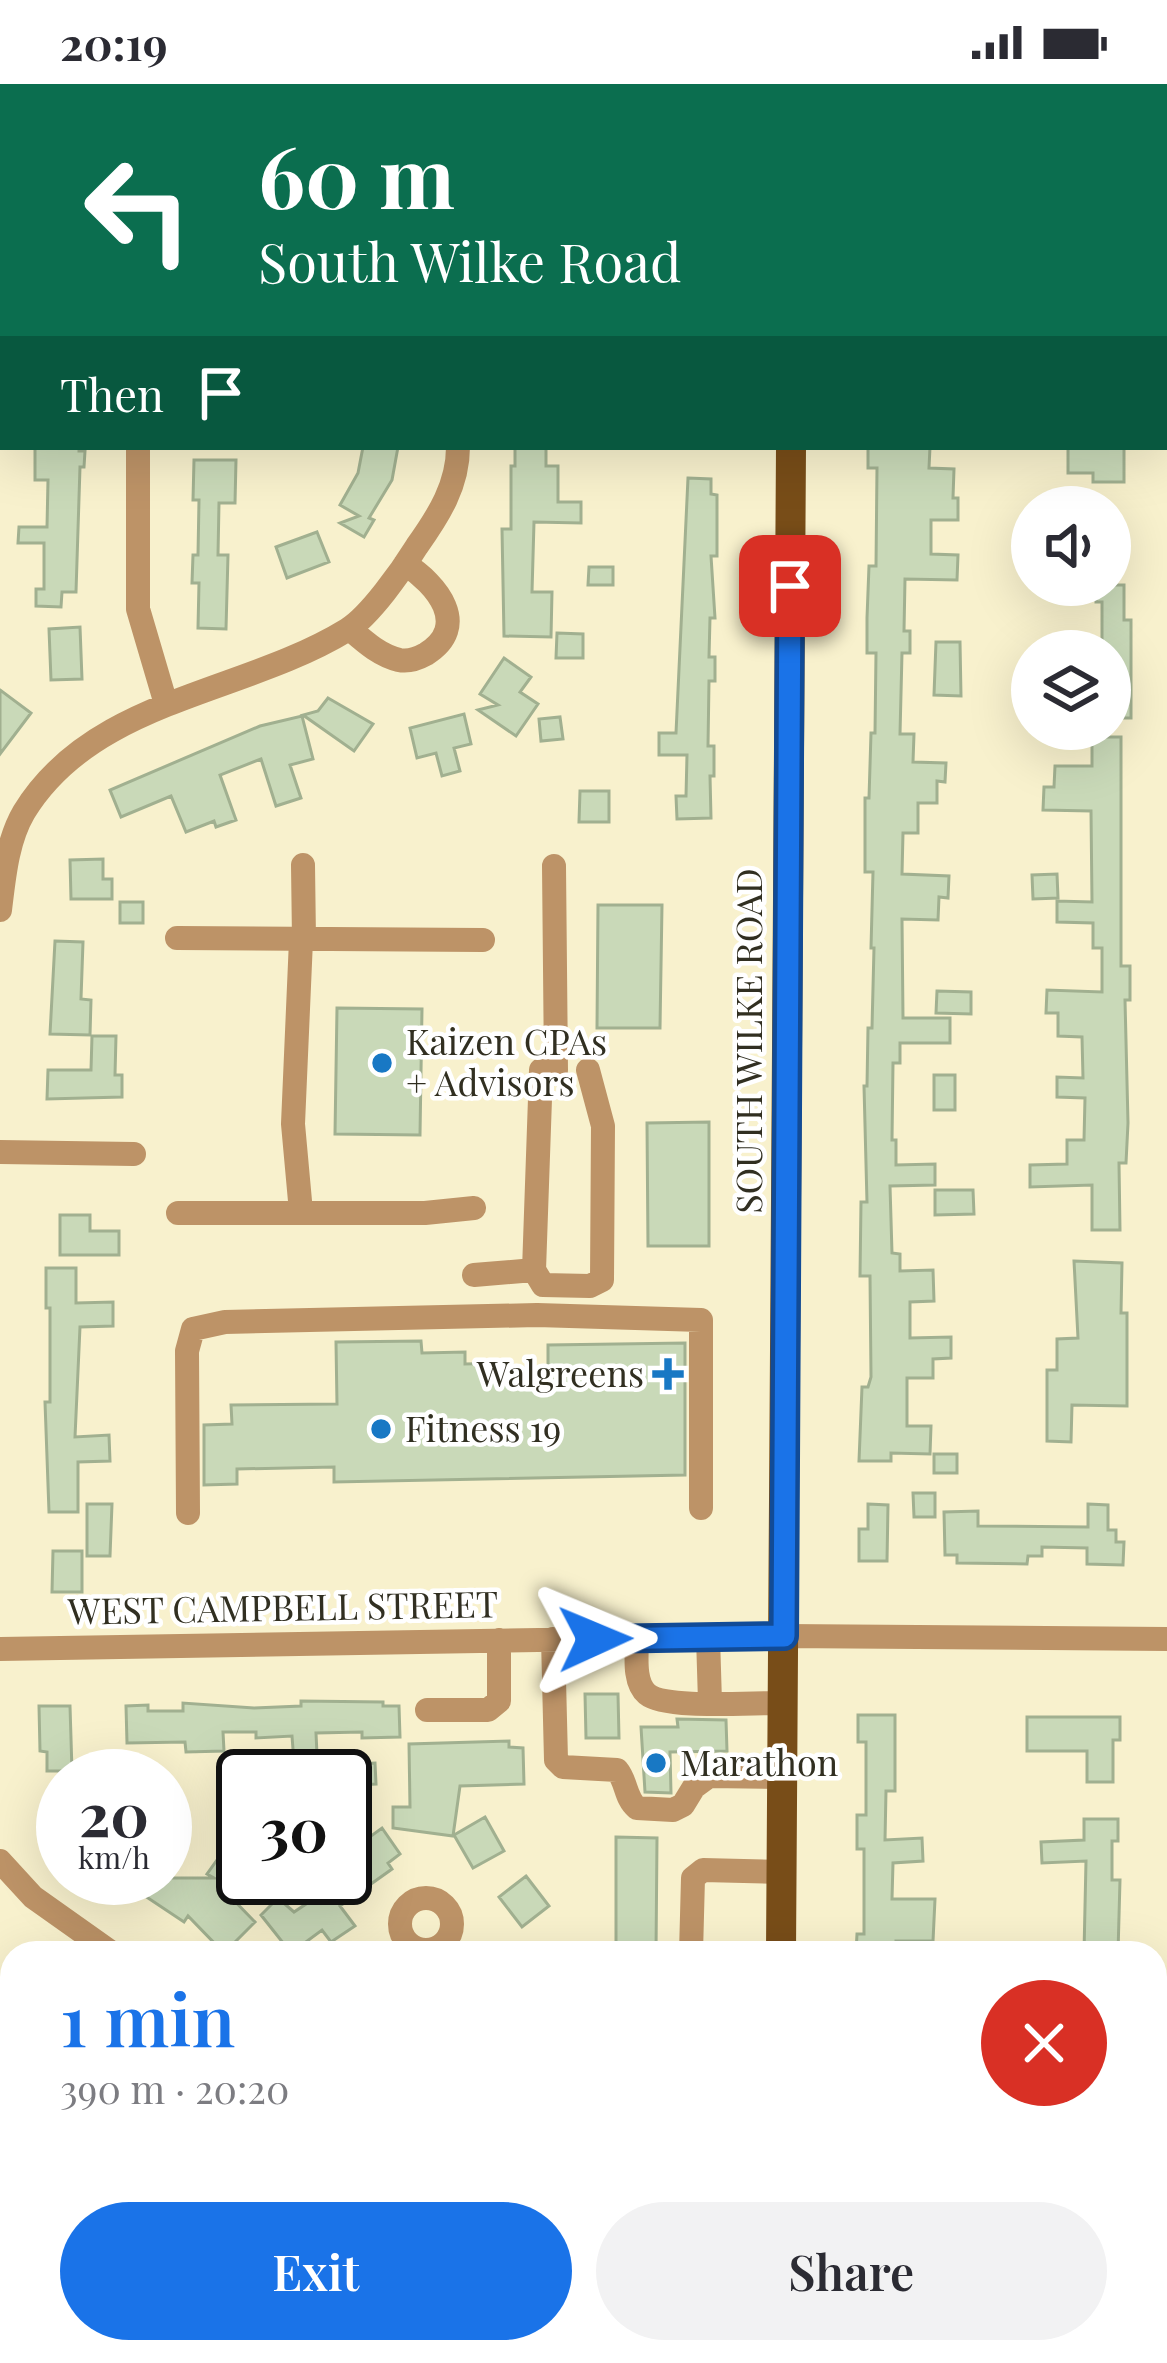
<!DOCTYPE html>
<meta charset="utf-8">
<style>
:root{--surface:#fff;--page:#f2f2f3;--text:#2b2b33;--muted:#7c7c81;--accent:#1a73e8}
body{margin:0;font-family:"Playfair Display",serif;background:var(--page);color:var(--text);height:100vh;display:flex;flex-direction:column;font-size:45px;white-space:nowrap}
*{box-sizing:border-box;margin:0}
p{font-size:39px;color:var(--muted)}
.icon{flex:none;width:66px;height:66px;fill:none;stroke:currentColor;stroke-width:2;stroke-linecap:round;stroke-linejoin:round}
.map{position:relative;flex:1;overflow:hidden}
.drawer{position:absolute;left:0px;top:1857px;width:1167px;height:423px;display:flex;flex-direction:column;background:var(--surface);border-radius:36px 36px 0 0;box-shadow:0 12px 48px #0002}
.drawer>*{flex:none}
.banner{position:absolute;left:0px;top:0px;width:1167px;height:366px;box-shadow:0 12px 48px #0002;background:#0b6e4f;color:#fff;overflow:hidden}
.tools{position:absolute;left:1011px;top:402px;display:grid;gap:24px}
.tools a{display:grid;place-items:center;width:120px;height:120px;border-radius:50%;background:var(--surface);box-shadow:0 12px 48px #0002;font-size:60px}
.speed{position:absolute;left:36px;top:1665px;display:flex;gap:24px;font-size:60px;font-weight:700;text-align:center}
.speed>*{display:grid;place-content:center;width:156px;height:156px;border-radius:50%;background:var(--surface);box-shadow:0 12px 48px #0002;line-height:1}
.speed small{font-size:30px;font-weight:400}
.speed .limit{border:6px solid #111;border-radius:18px;background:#fff;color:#111}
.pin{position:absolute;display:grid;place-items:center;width:102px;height:102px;color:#fff;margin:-51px;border-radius:24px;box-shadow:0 6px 18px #0006}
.me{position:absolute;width:132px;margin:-66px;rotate:89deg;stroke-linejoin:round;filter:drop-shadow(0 0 9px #0008)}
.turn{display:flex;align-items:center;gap:42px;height:252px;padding:0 60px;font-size:54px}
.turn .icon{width:156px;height:156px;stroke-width:2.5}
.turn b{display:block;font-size:84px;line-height:102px}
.then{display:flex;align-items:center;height:114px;padding:0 60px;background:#0003;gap:24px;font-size:45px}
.round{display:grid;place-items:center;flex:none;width:126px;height:126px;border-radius:63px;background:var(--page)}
.summary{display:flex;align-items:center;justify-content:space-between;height:204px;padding:0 60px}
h1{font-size:72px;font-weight:600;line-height:90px;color:var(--accent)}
.cta{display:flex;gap:24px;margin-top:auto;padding:24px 60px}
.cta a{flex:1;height:138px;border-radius:72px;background:var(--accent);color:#fff;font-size:48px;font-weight:600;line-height:138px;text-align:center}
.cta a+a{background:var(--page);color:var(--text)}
.status{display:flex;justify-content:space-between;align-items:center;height:84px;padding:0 60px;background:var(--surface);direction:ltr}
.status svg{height:33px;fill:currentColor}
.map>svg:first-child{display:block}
.building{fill:#c9d9b8;stroke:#a1b090;stroke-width:3}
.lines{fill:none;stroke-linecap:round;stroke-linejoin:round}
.minor{stroke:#bd9367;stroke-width:24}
.major{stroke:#784d18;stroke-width:30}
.route-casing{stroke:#114b97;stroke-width:30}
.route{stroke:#1a73e8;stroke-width:21}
.poi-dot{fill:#1878c4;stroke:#fff;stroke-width:4.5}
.labels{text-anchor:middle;stroke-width:9;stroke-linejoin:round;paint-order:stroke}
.street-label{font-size:36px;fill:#312f21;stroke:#fff}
.poi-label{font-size:36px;fill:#312f21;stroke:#fff;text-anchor:start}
</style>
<div class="status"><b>20:19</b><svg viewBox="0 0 49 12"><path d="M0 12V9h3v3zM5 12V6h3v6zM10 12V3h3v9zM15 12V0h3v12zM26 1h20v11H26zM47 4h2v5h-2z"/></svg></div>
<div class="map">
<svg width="1167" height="2279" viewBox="0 0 1167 2279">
<rect width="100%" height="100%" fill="#f8f1cd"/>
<!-- building -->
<path class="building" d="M 35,363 L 79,363 L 79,367 L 85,367 L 84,383 L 80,383 L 76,508 L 62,508 L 61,523 L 36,522 L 36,505 L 44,505 L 44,459 L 18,459 L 19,443 L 47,443 L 48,396 L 35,396 Z
M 363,363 L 398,363 L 392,396 L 369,434 L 374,436 L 364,453 L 340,439 L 359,432 L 340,421 L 358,389 Z
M 515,363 L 546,363 L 546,382 L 558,382 L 558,418 L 581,418 L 581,439 L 534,438 L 532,508 L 552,508 L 551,553 L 504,552 L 502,445 L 511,445 L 511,382 L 515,382 Z
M 868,363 L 930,363 L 929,384 L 954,385 L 953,414 L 958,414 L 958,436 L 931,436 L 931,470 L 958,471 L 957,496 L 905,495 L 904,547 L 910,547 L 910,569 L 902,569 L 900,650 L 914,650 L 913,678 L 946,679 L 945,698 L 937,697 L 937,719 L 918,719 L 918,749 L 903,749 L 902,790 L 949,792 L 948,814 L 939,813 L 938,836 L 902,835 L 903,934 L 950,934 L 950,959 L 900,959 L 900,979 L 893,979 L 892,1056 L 896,1056 L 896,1081 L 935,1080 L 935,1101 L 890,1102 L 892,1169 L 900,1170 L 900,1187 L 933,1186 L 934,1217 L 910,1218 L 910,1254 L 951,1253 L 951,1274 L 933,1275 L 933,1294 L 907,1294 L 907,1342 L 931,1342 L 930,1370 L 891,1369 L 891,1377 L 859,1377 L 862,1303 L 868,1303 L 871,1293 L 870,1192 L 860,1192 L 861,1118 L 867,1118 L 864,1002 L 867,1002 L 868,944 L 872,944 L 874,864 L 871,864 L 873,788 L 865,788 L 865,714 L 869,714 L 871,649 L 875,649 L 876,569 L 867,569 L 867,534 L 869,482 L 876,482 L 877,384 L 868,384 Z
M 1068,363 L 1124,363 L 1124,398 L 1093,398 L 1093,389 L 1068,389 Z
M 194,376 L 236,376 L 235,419 L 219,419 L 218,471 L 228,471 L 226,545 L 198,544 L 199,499 L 192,499 L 193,471 L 198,471 L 199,416 L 193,416 Z
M 688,394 L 711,395 L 711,410 L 717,411 L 717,472 L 711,472 L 715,534 L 710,534 L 709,573 L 715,573 L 715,597 L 709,597 L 708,662 L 714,662 L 714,692 L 710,692 L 711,734 L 677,735 L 676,712 L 686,712 L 687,671 L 659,671 L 659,649 L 676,649 Z
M 317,448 L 329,478 L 287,494 L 276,463 Z
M 589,483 L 613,483 L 613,501 L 588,501 Z
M 1096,501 L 1124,501 L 1124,536 L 1131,536 L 1131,634 L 1110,634 L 1110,567 L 1102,567 L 1102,518 L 1096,518 Z
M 80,543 L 82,595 L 51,596 L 49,545 Z
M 557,549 L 583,550 L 583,574 L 556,574 Z
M 936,558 L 960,558 L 961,612 L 934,611 Z
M 504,574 L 531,593 L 520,608 L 538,620 L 516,652 L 478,626 L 498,621 L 480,610 Z
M 0,606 L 31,629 L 0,670 Z
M 328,614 L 373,640 L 354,667 L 303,631 L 318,627 Z
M 464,630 L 471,660 L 454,664 L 460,687 L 442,692 L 436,669 L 417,674 L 410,644 Z
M 302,632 L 313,675 L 290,681 L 301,714 L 276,722 L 261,675 L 220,691 L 236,736 L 216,743 L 214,737 L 186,748 L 171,712 L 121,733 L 110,706 L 260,642 Z
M 560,633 L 563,655 L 541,657 L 539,635 Z
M 1092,653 L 1121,653 L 1121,882 L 1130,882 L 1130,916 L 1125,916 L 1128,1039 L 1126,1079 L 1119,1079 L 1120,1146 L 1092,1146 L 1092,1101 L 1030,1103 L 1030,1081 L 1067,1080 L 1067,1056 L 1084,1056 L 1085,1014 L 1057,1013 L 1057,993 L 1083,994 L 1082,953 L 1058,952 L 1058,929 L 1046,929 L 1047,906 L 1102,908 L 1102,864 L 1093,864 L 1093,839 L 1057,838 L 1057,817 L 1092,818 L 1091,727 L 1043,726 L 1044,703 L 1054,703 L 1055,682 L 1092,682 Z
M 580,707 L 609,707 L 609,738 L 579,738 Z
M 103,775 L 103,795 L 112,795 L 112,815 L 71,815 L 70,776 Z
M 1057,790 L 1058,814 L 1033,815 L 1032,791 Z
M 120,818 L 143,818 L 143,839 L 120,839 Z
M 598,821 L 662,821 L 660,944 L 597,944 Z
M 55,857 L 83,858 L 81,915 L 91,916 L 90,951 L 50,950 Z
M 937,907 L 971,908 L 971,930 L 936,929 Z
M 337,924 L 422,925 L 420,1051 L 335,1050 Z
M 92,952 L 116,952 L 115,991 L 122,991 L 122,1013 L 47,1015 L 48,986 L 91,986 Z
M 934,991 L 955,991 L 955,1026 L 934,1026 Z
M 709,1038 L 709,1162 L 648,1162 L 647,1039 Z
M 935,1106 L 973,1106 L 974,1130 L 935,1131 Z
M 60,1131 L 90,1131 L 90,1147 L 119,1147 L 119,1171 L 60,1171 Z
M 1074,1177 L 1122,1179 L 1121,1229 L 1127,1229 L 1127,1322 L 1072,1321 L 1071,1358 L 1047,1357 L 1047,1286 L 1057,1286 L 1057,1255 L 1078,1254 Z
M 46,1184 L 76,1184 L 76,1219 L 113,1218 L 113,1242 L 80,1243 L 75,1353 L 109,1351 L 110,1377 L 78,1378 L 78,1428 L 49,1428 L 45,1318 L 50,1318 L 50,1224 L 46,1224 Z
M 421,1257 L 422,1269 L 465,1268 L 465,1280 L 512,1279 L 513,1301 L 548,1300 L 548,1261 L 685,1259 L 685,1391 L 334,1398 L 334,1383 L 237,1385 L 237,1400 L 204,1401 L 204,1341 L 232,1340 L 231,1321 L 337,1320 L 336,1258 Z
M 934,1370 L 957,1370 L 957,1389 L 934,1389 Z
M 913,1409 L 935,1409 L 935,1433 L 914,1433 Z
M 87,1420 L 112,1420 L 110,1472 L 87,1472 Z
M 868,1420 L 888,1421 L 887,1477 L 859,1477 L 859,1445 L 868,1445 Z
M 1088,1420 L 1108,1421 L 1108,1446 L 1116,1446 L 1116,1458 L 1124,1458 L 1123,1481 L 1087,1480 L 1087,1464 L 1042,1463 L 1042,1472 L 1028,1472 L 1027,1480 L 957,1479 L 957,1471 L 945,1471 L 944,1428 L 978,1427 L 978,1442 L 1088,1443 Z
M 53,1467 L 82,1467 L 82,1508 L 52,1508 Z
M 585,1610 L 618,1610 L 619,1654 L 586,1654 Z
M 301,1617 L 383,1618 L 383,1622 L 399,1622 L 400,1653 L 362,1654 L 362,1648 L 316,1649 L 318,1692 L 295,1692 L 292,1652 L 256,1654 L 256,1648 L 223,1648 L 224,1667 L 186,1668 L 185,1658 L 127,1659 L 126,1622 L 148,1621 L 148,1627 L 183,1627 L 183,1619 L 254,1624 L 301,1622 Z
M 39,1622 L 70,1622 L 72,1687 L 47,1687 L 47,1668 L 40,1667 Z
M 858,1631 L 895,1631 L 895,1707 L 886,1707 L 885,1756 L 922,1754 L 923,1777 L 893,1779 L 892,1815 L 935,1815 L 933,1857 L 896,1857 L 896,1869 L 856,1869 L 857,1850 L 864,1850 L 864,1765 L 857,1765 L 857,1731 L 866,1731 L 866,1658 L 858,1658 Z
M 1027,1633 L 1120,1633 L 1120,1656 L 1113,1656 L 1113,1698 L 1087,1698 L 1087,1667 L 1027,1667 Z
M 677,1635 L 726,1636 L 727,1667 L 670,1668 L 671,1709 L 645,1708 L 641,1643 L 678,1643 Z
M 509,1657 L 509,1663 L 523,1664 L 524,1700 L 460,1702 L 453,1752 L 393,1744 L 393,1723 L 410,1723 L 409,1660 Z
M 375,1679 L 376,1700 L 354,1701 L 353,1680 Z
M 51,1707 L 63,1713 L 63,1737 L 41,1726 Z
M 485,1733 L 504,1767 L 473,1784 L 454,1751 Z
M 1084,1735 L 1118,1735 L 1118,1757 L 1112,1757 L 1112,1796 L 1120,1796 L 1118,1869 L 1084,1869 L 1086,1777 L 1042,1779 L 1041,1758 L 1084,1756 Z
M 382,1744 L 400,1770 L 388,1779 L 392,1785 L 340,1822 L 355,1842 L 331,1858 L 322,1846 L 291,1869 L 261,1831 L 278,1814 L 294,1828 L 345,1794 L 363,1780 L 353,1765 Z
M 616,1753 L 657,1754 L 656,1869 L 616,1869 Z
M 227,1762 L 243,1778 L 223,1805 L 255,1838 L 224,1869 L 188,1832 L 184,1838 L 118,1794 L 214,1794 L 207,1790 Z
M 526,1792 L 549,1822 L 522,1843 L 499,1813 Z"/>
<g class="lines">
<!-- minor -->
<path class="minor" d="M 459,3 L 459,0
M 1164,30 L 1167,30
M 0,113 L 3,113
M 138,363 L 138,525 L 166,620
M 350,545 C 365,558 379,571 399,576 C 408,578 417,575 426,570 C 471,542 437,500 405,480
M 303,781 L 304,856
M 554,782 L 556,986
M 0,826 C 4,793 7,757 24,728 C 93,615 243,610 347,546 C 370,532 402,486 417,462 C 439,431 458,401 458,363
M 177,854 L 483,856
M 301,856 L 293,1040 L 301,1128
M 541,986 L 534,1186 L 543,1201 L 590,1202 L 602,1196 L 603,1042 L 588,986
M 0,1068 L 134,1070
M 178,1129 L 425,1129 L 474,1124
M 474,1191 L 534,1186
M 188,1429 L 187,1267 L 193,1245 L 225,1238 L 537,1231 L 701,1236 L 701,1424
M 708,1553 L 710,1618
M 637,1554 C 637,1571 633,1598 647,1610 C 666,1626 756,1618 784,1619
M 553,1555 L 556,1676 L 563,1683 L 617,1686 C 627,1698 625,1714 637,1724 L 673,1726 L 683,1721 L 694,1703 L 709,1692 L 783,1693
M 0,1565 L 784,1552 L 1167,1555
M 427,1626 L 488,1626 L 499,1617 L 499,1556
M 0,1777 L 33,1813 L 112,1869
M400 1840a26 26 0 1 1 52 0a26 26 0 1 1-52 0Z
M 691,1869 L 693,1794 L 703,1786 L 782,1788
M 0,2165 L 12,2179
M 0,2244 L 12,2228
M 95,2268 L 106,2279
M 456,2268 L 456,2279"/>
<!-- major -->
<path class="major" d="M 793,3 L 793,0
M 781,1869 L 791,363
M 777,2279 L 777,2268"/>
</g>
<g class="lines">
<!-- route casing -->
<g class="route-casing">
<path id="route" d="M 595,1555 L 784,1552 L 790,502"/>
</g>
<!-- route -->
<use href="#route" class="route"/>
</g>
<!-- markers -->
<g class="poi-dot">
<circle cx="382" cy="979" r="12"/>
<path d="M662 1272h12v12h12v12h-12v12h-12v-12h-12v-12h12z"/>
<circle cx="381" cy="1345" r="12"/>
<circle cx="656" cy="1679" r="12"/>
</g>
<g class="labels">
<!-- street labels -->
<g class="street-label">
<text transform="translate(749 957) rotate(-90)" y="13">SOUTH WILKE ROAD</text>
<text transform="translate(283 1524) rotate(-1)" y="13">WEST CAMPBELL STREET</text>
</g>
<!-- poi labels -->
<g class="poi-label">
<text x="406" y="971">Kaizen CPAs<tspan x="406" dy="41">+ Advisors</tspan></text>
<text x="644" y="1303" text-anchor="end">Walgreens</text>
<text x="405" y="1358">Fitness 19</text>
<text x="680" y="1692">Marathon</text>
</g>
</g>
</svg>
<div class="tools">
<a><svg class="icon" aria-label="sound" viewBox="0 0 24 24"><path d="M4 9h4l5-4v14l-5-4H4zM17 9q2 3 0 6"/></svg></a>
<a><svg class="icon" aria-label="layers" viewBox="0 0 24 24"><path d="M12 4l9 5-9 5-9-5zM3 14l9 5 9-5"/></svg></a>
</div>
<div class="speed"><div>20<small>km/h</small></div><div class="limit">30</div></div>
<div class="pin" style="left:790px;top:502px;background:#d93025"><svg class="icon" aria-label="arrive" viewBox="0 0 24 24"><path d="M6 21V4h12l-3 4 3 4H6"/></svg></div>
<svg class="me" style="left:595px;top:1555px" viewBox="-20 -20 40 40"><path d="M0-17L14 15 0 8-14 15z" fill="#1a73e8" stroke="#fff" stroke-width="4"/></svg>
<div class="banner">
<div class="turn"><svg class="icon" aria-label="left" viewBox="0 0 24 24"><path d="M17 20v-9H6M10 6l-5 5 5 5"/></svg><div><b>60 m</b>South Wilke Road</div></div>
<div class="then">Then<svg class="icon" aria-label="arrive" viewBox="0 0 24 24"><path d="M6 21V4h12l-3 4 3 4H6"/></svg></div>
</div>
<section class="drawer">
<div class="summary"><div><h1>1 min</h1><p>390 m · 20:20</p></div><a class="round" style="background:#d93025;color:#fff"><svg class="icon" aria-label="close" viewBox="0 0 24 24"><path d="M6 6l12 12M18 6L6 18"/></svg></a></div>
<div class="cta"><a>Exit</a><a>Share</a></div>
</section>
</div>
